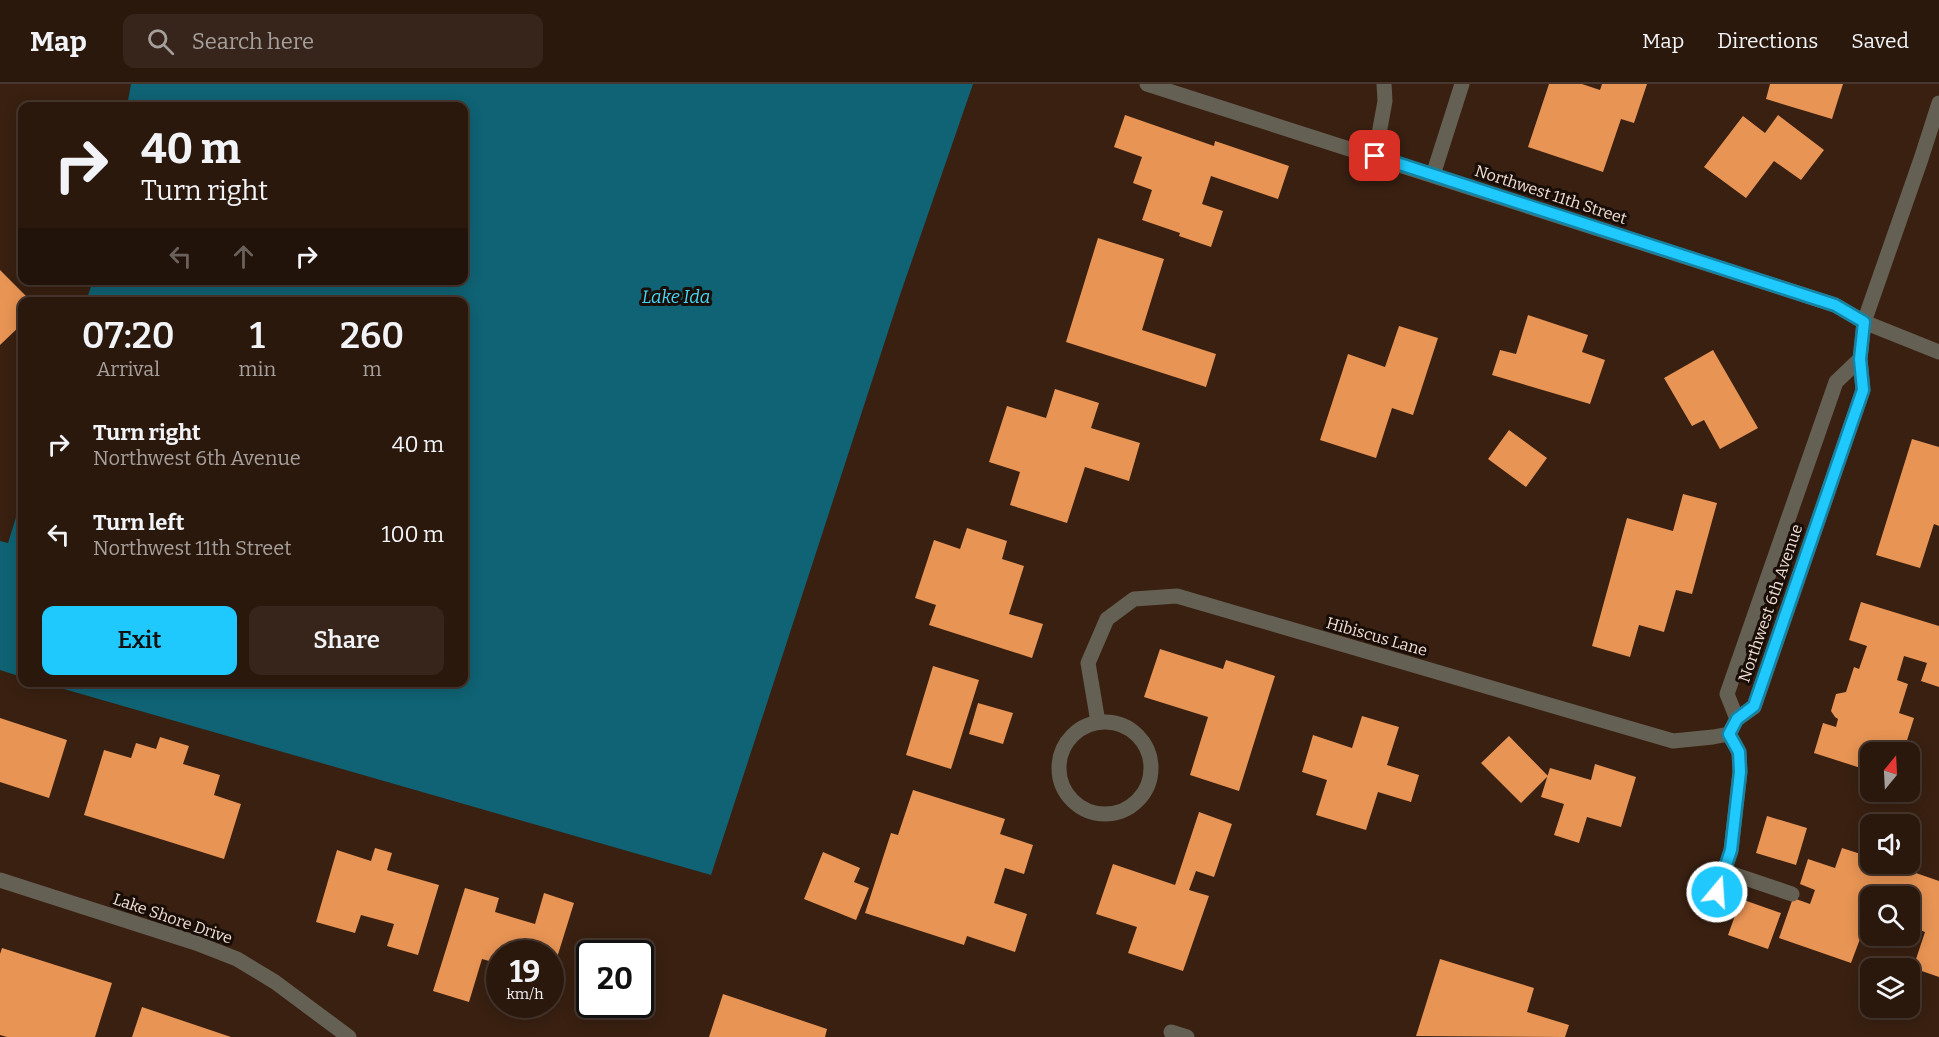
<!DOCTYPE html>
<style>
:root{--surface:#2b180d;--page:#37251b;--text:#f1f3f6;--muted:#a6a09d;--line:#47372e;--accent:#1fc9fd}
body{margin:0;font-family:Bitter,serif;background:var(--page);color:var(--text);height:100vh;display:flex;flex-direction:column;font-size:22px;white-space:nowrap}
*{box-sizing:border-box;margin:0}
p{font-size:20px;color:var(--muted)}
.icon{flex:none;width:33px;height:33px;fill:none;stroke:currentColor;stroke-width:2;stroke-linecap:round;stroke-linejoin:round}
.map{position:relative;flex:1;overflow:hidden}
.details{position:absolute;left:18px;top:213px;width:450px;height:390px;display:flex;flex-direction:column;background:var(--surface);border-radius:12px;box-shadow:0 3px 15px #0003,0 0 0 2px var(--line)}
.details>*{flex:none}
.hud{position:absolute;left:18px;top:18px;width:450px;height:183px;border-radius:12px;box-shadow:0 3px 15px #0003,0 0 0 2px var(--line);background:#2b180d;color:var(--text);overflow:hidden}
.needle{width:39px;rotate:18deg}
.controls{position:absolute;left:1860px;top:658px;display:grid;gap:12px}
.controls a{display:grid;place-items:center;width:60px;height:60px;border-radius:12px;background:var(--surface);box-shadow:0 3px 15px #0003,0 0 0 2px var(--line);font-size:30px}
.speed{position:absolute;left:486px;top:856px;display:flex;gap:12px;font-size:30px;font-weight:700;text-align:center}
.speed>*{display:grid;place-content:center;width:78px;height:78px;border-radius:50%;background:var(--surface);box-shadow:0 3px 15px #0003,0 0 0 2px var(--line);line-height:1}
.speed small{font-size:15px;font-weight:400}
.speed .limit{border:3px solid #111;border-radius:9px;background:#fff;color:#111}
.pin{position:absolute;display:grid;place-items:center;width:51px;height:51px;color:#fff;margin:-26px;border-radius:12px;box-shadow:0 3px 9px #0006}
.me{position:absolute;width:66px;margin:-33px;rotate:18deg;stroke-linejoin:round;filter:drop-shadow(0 0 4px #0008)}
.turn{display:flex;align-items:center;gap:21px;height:126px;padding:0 24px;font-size:27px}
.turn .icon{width:78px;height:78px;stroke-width:2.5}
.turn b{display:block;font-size:42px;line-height:51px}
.lanes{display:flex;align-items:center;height:57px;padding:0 24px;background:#0003;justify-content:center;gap:30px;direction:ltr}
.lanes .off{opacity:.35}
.eta{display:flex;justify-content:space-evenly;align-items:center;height:102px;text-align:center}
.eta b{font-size:36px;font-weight:600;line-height:42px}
.cta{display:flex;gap:12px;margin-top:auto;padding:12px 24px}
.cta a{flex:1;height:69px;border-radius:12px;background:var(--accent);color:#111;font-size:24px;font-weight:600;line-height:69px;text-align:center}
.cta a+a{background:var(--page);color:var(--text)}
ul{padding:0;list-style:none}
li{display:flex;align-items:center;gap:18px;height:90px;padding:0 24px}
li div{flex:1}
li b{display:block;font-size:22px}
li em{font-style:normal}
header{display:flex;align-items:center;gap:36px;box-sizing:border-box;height:84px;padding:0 30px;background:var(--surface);border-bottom:2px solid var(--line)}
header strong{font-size:28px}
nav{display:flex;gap:33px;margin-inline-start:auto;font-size:21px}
.search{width:420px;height:54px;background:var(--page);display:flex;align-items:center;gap:15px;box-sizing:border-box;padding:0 21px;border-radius:12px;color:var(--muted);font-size:22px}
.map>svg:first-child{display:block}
.water{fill:#0f6374}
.building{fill:#e89454}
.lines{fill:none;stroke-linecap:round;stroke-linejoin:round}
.minor{stroke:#646053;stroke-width:15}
.route-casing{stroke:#1483a4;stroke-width:15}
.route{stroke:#1fc9fd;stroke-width:10}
.labels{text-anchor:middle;stroke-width:6;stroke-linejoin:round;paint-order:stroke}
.street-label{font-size:16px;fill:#f2e0d7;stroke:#180d07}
.water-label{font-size:18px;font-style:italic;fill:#47d8f8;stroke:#180d07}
</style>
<header>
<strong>Map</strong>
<div class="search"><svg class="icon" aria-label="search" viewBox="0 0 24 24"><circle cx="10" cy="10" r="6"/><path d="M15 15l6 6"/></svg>Search here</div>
<nav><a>Map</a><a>Directions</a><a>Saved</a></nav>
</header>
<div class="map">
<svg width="1939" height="953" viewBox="0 0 1939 953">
<rect width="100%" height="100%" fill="#392011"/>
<!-- water -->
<path class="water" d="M 131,0 L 973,0 L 900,211 L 711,791 L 43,599 L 464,598 L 464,218 L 86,217 L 93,197 L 464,196 L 464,22 L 127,22 Z
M 22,414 L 22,593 L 0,586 L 0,457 L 8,459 Z"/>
<!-- building -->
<path class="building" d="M 1549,0 L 1582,0 L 1600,6 L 1602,0 L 1647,0 L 1634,39 L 1621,35 L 1603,88 L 1528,63 Z
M 1770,0 L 1843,0 L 1832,35 L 1766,15 Z
M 1125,31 L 1214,62 L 1215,57 L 1289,82 L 1278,115 L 1211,92 L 1202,120 L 1223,127 L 1211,163 L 1179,152 L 1180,149 L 1142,136 L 1152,106 L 1133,99 L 1142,73 L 1114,63 Z
M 1778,31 L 1824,66 L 1801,96 L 1774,77 L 1746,114 L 1704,83 L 1743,32 L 1765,49 Z
M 1098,154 L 1164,175 L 1142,246 L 1216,270 L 1206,303 L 1066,258 Z
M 0,186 L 32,218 L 22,218 L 22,240 L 0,261 Z
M 1528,231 L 1588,251 L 1582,268 L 1605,276 L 1590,320 L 1492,291 L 1500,266 L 1516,270 Z
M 1399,242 L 1438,254 L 1413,331 L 1392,324 L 1376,374 L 1320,356 L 1348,270 L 1385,283 Z
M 1713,266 L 1758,344 L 1720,365 L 1704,336 L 1692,342 L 1664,294 Z
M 1055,305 L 1099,319 L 1091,344 L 1140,359 L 1129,397 L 1085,383 L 1067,439 L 1010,421 L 1020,388 L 989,378 L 1007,322 L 1046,334 Z
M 1509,346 L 1547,374 L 1526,403 L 1488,375 Z
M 1912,355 L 1939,363 L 1939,442 L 1934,440 L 1920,484 L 1876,471 Z
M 1683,410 L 1717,419 L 1692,510 L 1676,506 L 1664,548 L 1639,541 L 1630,573 L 1592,562 L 1627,434 L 1673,447 Z
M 967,444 L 1007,457 L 1002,475 L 1024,482 L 1009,530 L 1043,540 L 1032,574 L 929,541 L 936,521 L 915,514 L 934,456 L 960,465 Z
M 1861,518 L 1939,542 L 1939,603 L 1921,597 L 1927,579 L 1904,572 L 1897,596 L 1908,600 L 1899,629 L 1914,634 L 1903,669 L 1889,664 L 1887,669 L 1870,669 L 1870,687 L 1814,669 L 1823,639 L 1836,643 L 1838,635 L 1835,633 L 1831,627 L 1836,610 L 1846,608 L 1854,583 L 1859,585 L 1867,562 L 1849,556 Z
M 1160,565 L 1223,585 L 1226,576 L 1275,592 L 1239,707 L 1190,691 L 1208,633 L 1144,613 Z
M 933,582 L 979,596 L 951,685 L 906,671 Z
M 978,619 L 1013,629 L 1003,660 L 969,650 Z
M 1362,632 L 1399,643 L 1387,681 L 1419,691 L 1411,718 L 1378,708 L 1366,746 L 1316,731 L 1327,696 L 1302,688 L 1313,651 L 1352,664 Z
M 0,634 L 67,656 L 49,714 L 0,698 Z
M 1509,652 L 1548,692 L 1521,719 L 1481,679 Z
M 160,653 L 189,662 L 183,680 L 220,691 L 214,711 L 241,720 L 224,775 L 84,731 L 104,666 L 131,674 L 136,659 L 156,665 Z
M 1595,680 L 1636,693 L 1621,743 L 1587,733 L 1579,759 L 1554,751 L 1564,720 L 1541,713 L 1550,684 L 1591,696 Z
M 913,706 L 1005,735 L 1000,750 L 1033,761 L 1024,790 L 1005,784 L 994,819 L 1027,830 L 1015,868 L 967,852 L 964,861 L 865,829 L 891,749 L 898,751 Z
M 1199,728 L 1232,740 L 1214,793 L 1196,787 L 1189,806 L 1209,812 L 1183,887 L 1128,869 L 1137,843 L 1096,830 L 1113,780 L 1175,801 Z
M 1767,732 L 1807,744 L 1796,781 L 1756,769 Z
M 375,764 L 392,769 L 387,786 L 439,801 L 418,871 L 387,862 L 394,840 L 361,831 L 355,849 L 316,838 L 337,766 L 371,777 Z
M 1842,764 L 1870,773 L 1870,780 L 1890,780 L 1939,797 L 1939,893 L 1913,884 L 1925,848 L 1910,842 L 1910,813 L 1870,813 L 1870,852 L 1879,852 L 1876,861 L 1860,855 L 1851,879 L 1779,854 L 1793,814 L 1810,820 L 1815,806 L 1800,800 L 1808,775 L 1835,784 Z
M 823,768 L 860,784 L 854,798 L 869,804 L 856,836 L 804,815 Z
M 465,804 L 499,814 L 495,828 L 535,840 L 544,809 L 574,819 L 551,893 L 550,870 L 500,870 L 500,880 L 482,875 L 469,918 L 433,907 Z
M 1741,815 L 1781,829 L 1768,865 L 1728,851 Z
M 2,864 L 112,899 L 95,953 L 7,953 L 0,951 L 0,870 Z
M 1440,875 L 1534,904 L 1527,928 L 1569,941 L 1565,953 L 1416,952 Z
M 723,910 L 827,945 L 825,953 L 709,953 Z
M 142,923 L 231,953 L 132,953 Z"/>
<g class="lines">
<!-- minor -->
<path class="minor" d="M 1147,0 L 1835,221 L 1864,238 L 1939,268
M 1375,72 L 1385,17 L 1384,0
M 1433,91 L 1462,0
M 1737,635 L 1727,610 L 1836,298 L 1860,275
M 1098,638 L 1088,579 L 1107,535 L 1134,515 L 1177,512 L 1673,657 L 1713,653 L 1729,650 L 1737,635 L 1754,623 L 1863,306 L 1860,275 L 1864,238 L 1921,75 L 1939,19
M1059 684a46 46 0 1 1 92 0a46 46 0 1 1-92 0Z
M 1724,787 L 1792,810
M 0,796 L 196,859 L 237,875 L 275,898 L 349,953
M 1710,829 L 1731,767 L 1740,688 L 1739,668 L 1729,650
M 1171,948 L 1187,953"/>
</g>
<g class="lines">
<!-- route casing -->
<g class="route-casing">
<path id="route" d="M 1375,72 L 1835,221 L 1864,238 L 1860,275 L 1863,306 L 1754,622 L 1737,635 L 1729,650 L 1739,668 L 1740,688 L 1731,766 L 1717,808"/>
</g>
<!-- route -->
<use href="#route" class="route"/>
</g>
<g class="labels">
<!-- street labels -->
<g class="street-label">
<text transform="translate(1551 110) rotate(18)" y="6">Northwest 11th Street</text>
<text transform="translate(1770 519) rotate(-71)" y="6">Northwest 6th Avenue</text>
<text transform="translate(1377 552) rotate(16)" y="6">Hibiscus Lane</text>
<text transform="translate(173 834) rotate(19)" y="6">Lake Shore Drive</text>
</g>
<!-- water labels -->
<g class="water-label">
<text x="676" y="219">Lake Ida</text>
</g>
</g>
</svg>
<div class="controls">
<a><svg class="needle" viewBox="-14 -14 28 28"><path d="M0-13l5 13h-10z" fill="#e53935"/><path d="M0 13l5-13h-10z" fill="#a6a09d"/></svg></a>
<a><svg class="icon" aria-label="sound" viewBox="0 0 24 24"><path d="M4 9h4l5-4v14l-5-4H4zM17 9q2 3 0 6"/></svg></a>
<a><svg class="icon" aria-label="search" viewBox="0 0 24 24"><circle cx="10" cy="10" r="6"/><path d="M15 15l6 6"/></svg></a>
<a><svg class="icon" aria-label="layers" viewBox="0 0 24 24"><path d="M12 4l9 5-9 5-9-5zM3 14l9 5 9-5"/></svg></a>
</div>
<div class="speed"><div>19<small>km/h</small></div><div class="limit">20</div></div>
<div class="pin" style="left:1375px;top:72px;background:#d93025"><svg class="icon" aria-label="arrive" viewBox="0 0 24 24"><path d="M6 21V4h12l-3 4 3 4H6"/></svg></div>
<svg class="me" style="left:1717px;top:808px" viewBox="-20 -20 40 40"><circle r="17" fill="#1fc9fd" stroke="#fff" stroke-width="3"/><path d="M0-11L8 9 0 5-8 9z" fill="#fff"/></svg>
<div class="hud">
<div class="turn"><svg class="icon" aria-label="right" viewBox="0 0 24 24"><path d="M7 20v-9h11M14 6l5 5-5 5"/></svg><div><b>40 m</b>Turn right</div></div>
<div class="lanes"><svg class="icon off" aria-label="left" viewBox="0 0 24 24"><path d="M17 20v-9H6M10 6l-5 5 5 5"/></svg><svg class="icon off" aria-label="ahead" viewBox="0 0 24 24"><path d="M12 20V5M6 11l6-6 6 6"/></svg><svg class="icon" aria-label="right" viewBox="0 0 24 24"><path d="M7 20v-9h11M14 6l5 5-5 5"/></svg></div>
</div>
<section class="details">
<div class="eta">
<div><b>07:20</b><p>Arrival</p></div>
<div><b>1</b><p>min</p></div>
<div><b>260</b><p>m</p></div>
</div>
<ul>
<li><svg class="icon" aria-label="right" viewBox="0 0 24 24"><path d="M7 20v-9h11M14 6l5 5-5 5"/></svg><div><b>Turn right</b><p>Northwest 6th Avenue</p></div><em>40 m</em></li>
<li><svg class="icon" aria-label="left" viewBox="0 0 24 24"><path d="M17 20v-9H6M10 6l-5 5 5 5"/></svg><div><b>Turn left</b><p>Northwest 11th Street</p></div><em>100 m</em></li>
</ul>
<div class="cta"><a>Exit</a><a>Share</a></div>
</section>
</div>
